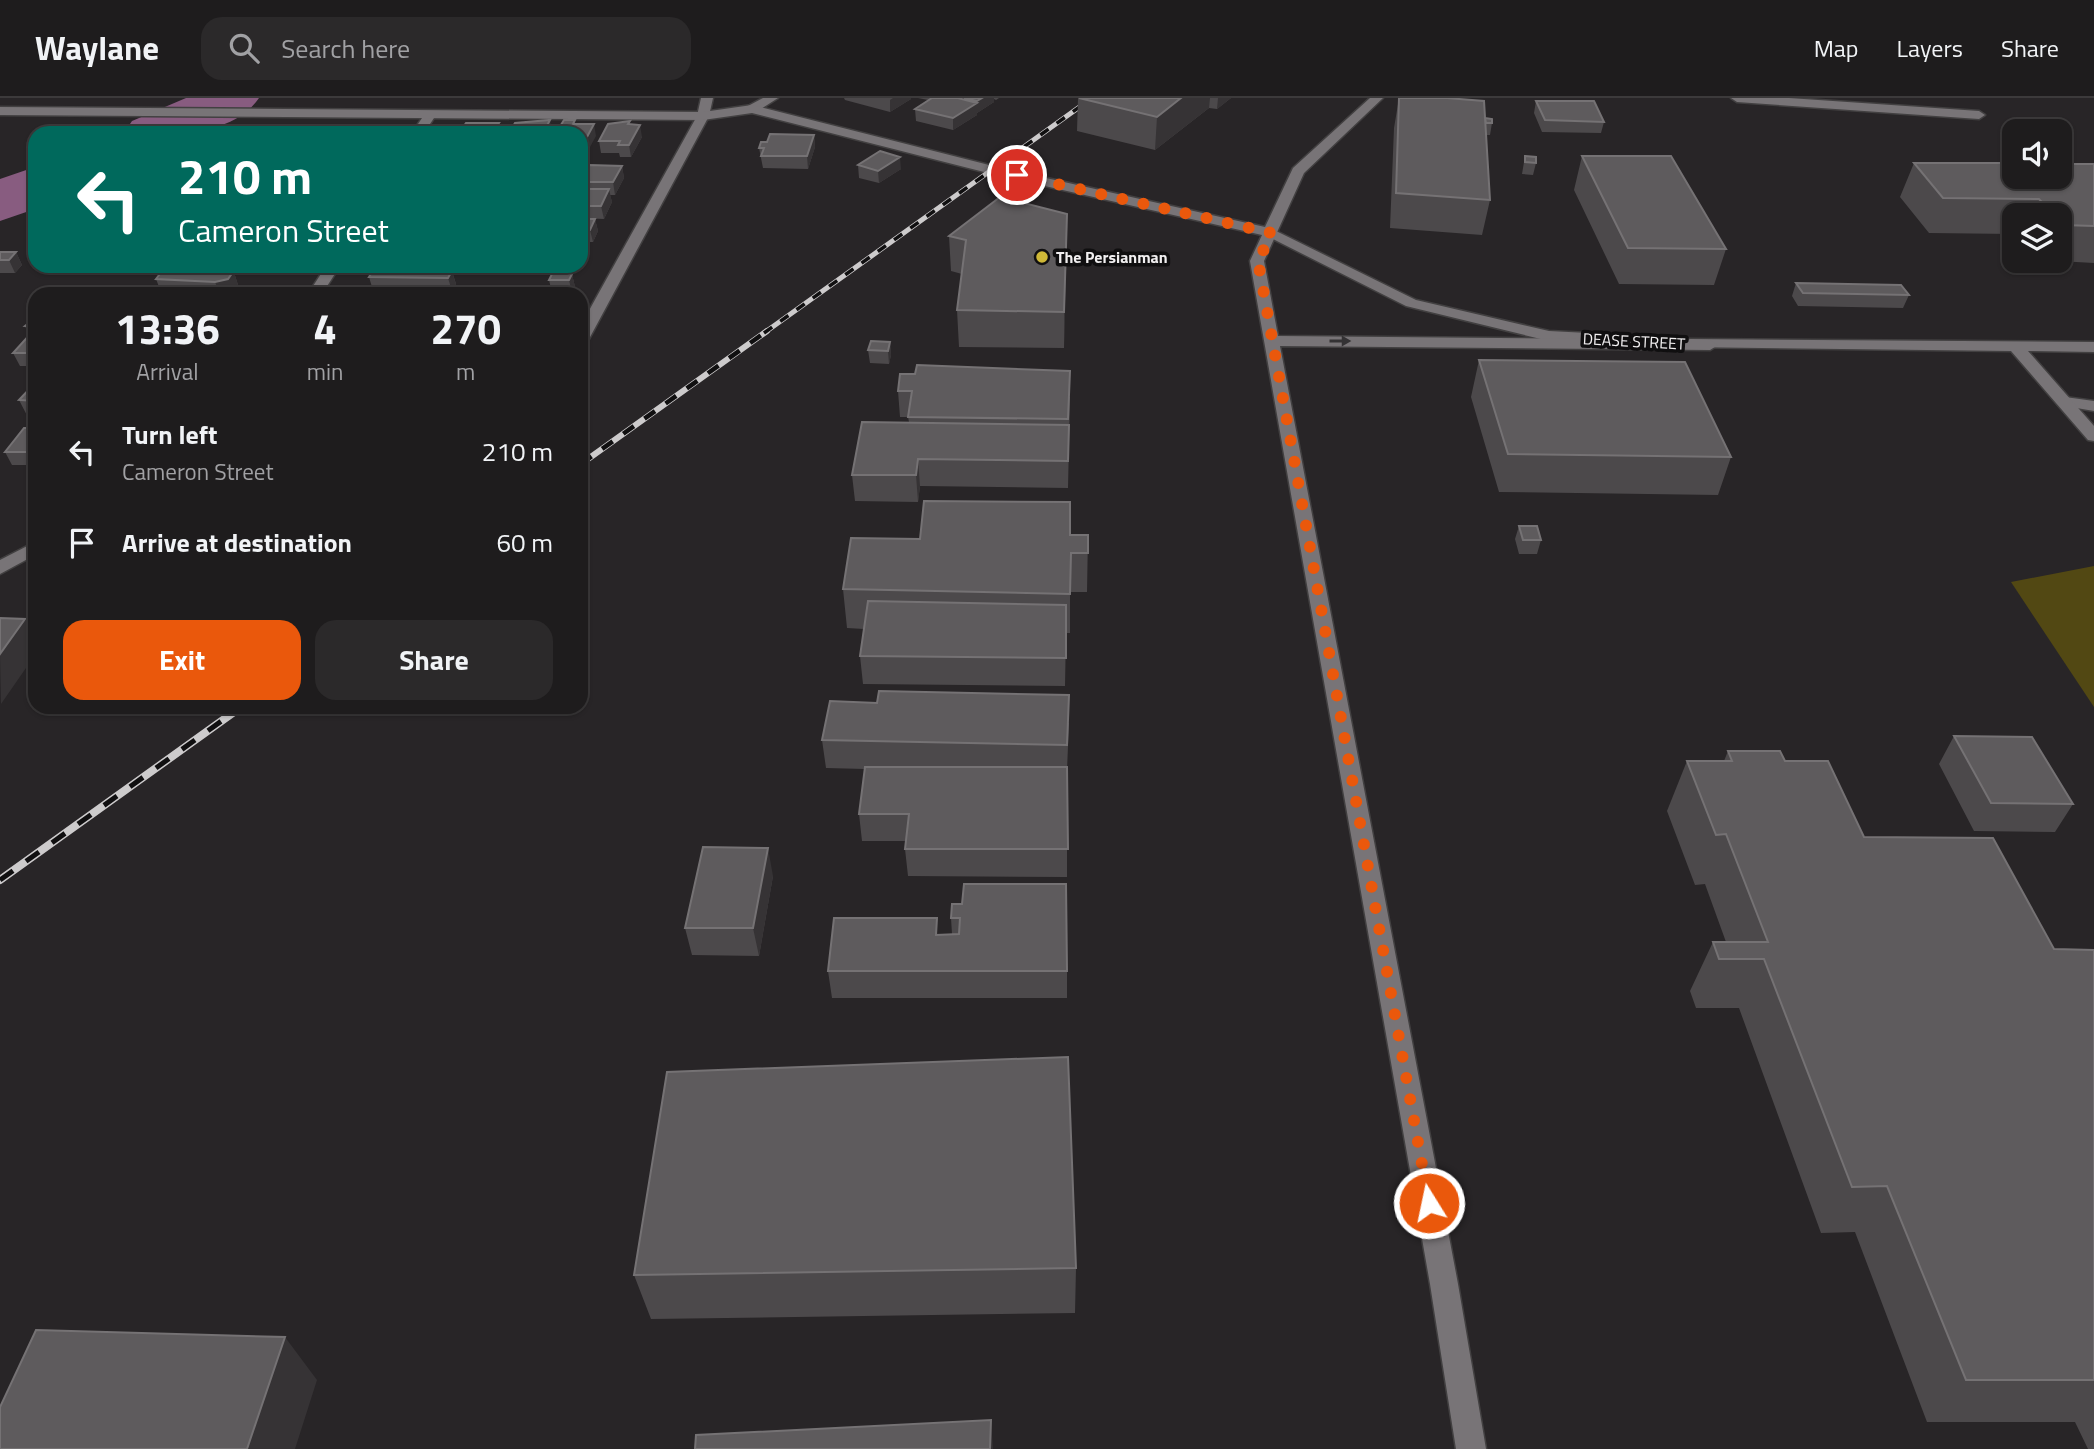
<!DOCTYPE html>
<style>
:root{--surface:#1e1c1d;--page:#2b292a;--text:#f1f3f6;--muted:#a1a1a4;--line:#3c3a3b;--accent:#ea580c}
body{margin:0;font-family:"Titillium Web",sans-serif;background:var(--page);color:var(--text);height:100vh;display:flex;flex-direction:column;font-size:26px;white-space:nowrap}
*{box-sizing:border-box;margin:0}
p{font-size:23px;color:var(--muted)}
.icon{flex:none;width:38px;height:38px;fill:none;stroke:currentColor;stroke-width:2;stroke-linecap:round;stroke-linejoin:round}
.map{position:relative;flex:1;overflow:hidden}
.drawer{position:absolute;left:28px;top:189px;width:560px;height:427px;display:flex;flex-direction:column;background:var(--surface);border-radius:21px;box-shadow:0 2px 5px #0004,0 0 0 2px var(--line)}
.drawer>*{flex:none}
.top-card{position:absolute;left:28px;top:28px;width:560px;height:147px;border-radius:21px;box-shadow:0 2px 5px #0004,0 0 0 2px var(--line);background:#00695c;color:#fff;overflow:hidden}
.controls{position:absolute;left:2002px;top:21px;display:grid;gap:14px}
.controls a{display:grid;place-items:center;width:70px;height:70px;border-radius:14px;background:var(--surface);box-shadow:0 2px 5px #0004,0 0 0 2px var(--line);font-size:35px}
.pin{position:absolute;display:grid;place-items:center;width:60px;height:60px;color:#fff;margin:-30px;border:4px solid #fff;border-radius:50%;box-shadow:0 2px 7px #0007}
.me{position:absolute;width:77px;margin:-38px;rotate:350deg;stroke-linejoin:round;filter:drop-shadow(0 0 5px #0008)}
.turn{display:flex;align-items:center;gap:24px;height:147px;padding:0 35px;font-size:32px}
.turn .icon{width:91px;height:91px;stroke-width:2.5}
.turn b{display:block;font-size:49px;line-height:60px}
.eta{display:flex;justify-content:space-evenly;align-items:center;height:119px;text-align:center}
.eta b{font-size:42px;font-weight:700;line-height:49px}
.action{display:flex;gap:14px;margin-top:auto;padding:14px 35px}
.action a{flex:1;height:80px;border-radius:21px;background:var(--accent);color:#fff;font-size:28px;font-weight:700;line-height:80px;text-align:center}
.action a+a{background:var(--page);color:var(--text)}
ul{padding:0;list-style:none}
li{display:flex;align-items:center;gap:21px;height:91px;padding:0 35px}
li div{flex:1}
li b{display:block;font-size:26px}
li em{font-style:normal}
header{display:flex;align-items:center;gap:42px;box-sizing:border-box;height:98px;padding:0 35px;background:var(--surface);border-bottom:2px solid var(--line)}
header strong{font-size:33px}
nav{display:flex;gap:38px;margin-inline-start:auto;font-size:24px}
.search{width:490px;height:63px;background:var(--page);display:flex;align-items:center;gap:18px;box-sizing:border-box;padding:0 24px;border-radius:21px;color:var(--muted);font-size:26px}
.map>svg:first-child{display:block}
.green{fill:#524813}
.lines{fill:none;stroke-linecap:round;stroke-linejoin:round}
.river{fill:#885c80;fill-rule:evenodd}
.lane-casing{stroke:#424041;stroke-width:3}
.street-casing{stroke:#424041;stroke-width:3}
.secondary-casing{stroke:#424041;stroke-width:3}
.lane{fill:#787477;fill-rule:evenodd}
.street{fill:#787477;fill-rule:evenodd}
.secondary{fill:#787477;fill-rule:evenodd}
.rail-far2-casing{stroke:#cdcbcc;stroke-width:5}
.rail-far1-casing{stroke:#cdcbcc;stroke-width:6}
.rail-casing{stroke:#cdcbcc;stroke-width:8}
.rail-far2{stroke:#100f10;stroke-width:3.5;stroke-dasharray:10;stroke-linecap:butt}
.rail-far1{stroke:#100f10;stroke-width:4.5;stroke-dasharray:13;stroke-linecap:butt}
.rail{stroke:#100f10;stroke-width:5;stroke-dasharray:16;stroke-linecap:butt}
.wall{fill:#4c494b}
.shaded-wall{fill:#363335}
.building{fill:#5e5b5d;stroke:#757274;stroke-width:2}
.oneway{fill:#343234}
.route{stroke:#ea580c;stroke-width:12;stroke-dasharray:0 21.6}
.poi-dot{fill:#cfb837;stroke:#100f10;stroke-width:2.5}
.labels{text-anchor:middle;stroke-width:7;stroke-linejoin:round;paint-order:stroke}
.far-poi-label{font-size:16px;font-weight:bold;fill:#f1eff0;stroke:#100f10;text-anchor:start}
.far-street-label{font-size:16px;fill:#f1eff0;stroke:#100f10}
</style>
<header>
<strong>Waylane</strong>
<div class="search"><svg class="icon" aria-label="search" viewBox="0 0 24 24"><circle cx="10" cy="10" r="6"/><path d="M15 15l6 6"/></svg>Search here</div>
<nav><a>Map</a><a>Layers</a><a>Share</a></nav>
</header>
<div class="map">
<svg width="2094" height="1351" viewBox="0 0 2094 1351">
<rect width="100%" height="100%" fill="#282527"/>
<!-- green -->
<path class="green" d="M 2094,468 L 2094,609 L 2011,484 Z"/>
<g class="lines">
<!-- river -->
<path class="river" d="M 186,0 L 259,0 C 231,41 167,35 124,35 L 132,23 Z
M 35,69 L 35,111 L 0,123 L 0,81 Z"/>
<!-- lane casing -->
<g class="lane-casing">
<path id="lane" d="M 701,0 L 713,0 L 709,18 L 703,22 L 697,18 Z
M 2065,299 L 2094,303 L 2094,313 L 2059,307 L 2057,304 Z"/>
</g>
<!-- street casing -->
<g class="street-casing">
<path id="street" d="M 763,0 L 778,0 L 756,14 L 748,14 L 748,8 Z
M 1731,0 L 1789,0 L 1979,13 L 1985,17 L 1979,21 L 1737,4 Z
M 430,13 L 436,17 L 424,35 L 412,35 L 426,14 Z
M 703,14 L 709,18 L 589,241 L 581,246 L 581,227 L 697,18 Z
M 1272,131 L 1416,202 L 1549,233 L 1627,237 L 1635,242 L 1627,247 L 1549,243 L 1406,208 L 1267,138 L 1265,135 Z
M 326,168 L 340,168 L 322,196 L 308,196 Z
M 1690,241 L 2094,244 L 2094,254 L 2028,253 L 2094,328 L 2094,343 L 2088,342 L 2011,253 L 1685,249 L 1685,243 Z
M 35,444 L 35,457 L 0,476 L 0,462 Z"/>
</g>
<!-- secondary casing -->
<g class="secondary-casing">
<path id="secondary" d="M 1370,0 L 1383,0 L 1304,75 L 1264,163 L 1278,238 L 1710,242 L 1718,247 L 1710,252 L 1280,248 L 1458,1186 L 1486,1351 L 1456,1351 L 1430,1186 L 1250,163 L 1262,137 L 992,76 L 752,15 L 703,22 L 0,17 L 0,9 L 703,14 L 752,7 L 993,68 L 1265,129 L 1293,70 Z"/>
</g>
<!-- lane -->
<use href="#lane" class="lane"/>
<!-- street -->
<use href="#street" class="street"/>
<!-- secondary -->
<use href="#secondary" class="secondary"/>
<!-- rail-far2 casing -->
<g class="rail-far2-casing">
<path id="rail-far2" d="M 764,235 L 1092,0"/>
</g>
<!-- rail-far1 casing -->
<g class="rail-far1-casing">
<path id="rail-far1" d="M 581,366 L 767,233"/>
</g>
<!-- rail casing -->
<g class="rail-casing">
<path id="rail" d="M 0,782 L 241,609"/>
</g>
<!-- rail-far2 -->
<use href="#rail-far2" class="rail-far2"/>
<!-- rail-far1 -->
<use href="#rail-far1" class="rail-far1"/>
<!-- rail -->
<use href="#rail" class="rail"/>
</g>
<!-- wall -->
<path class="wall" d="M 844,0 L 911,0 L 911,1 L 890,14 L 845,2 Z
M 918,0 L 958,0 L 964,2 L 964,0 L 999,0 L 996,2 L 994,1 L 994,4 L 977,15 L 977,17 L 953,32 L 916,23 L 915,11 L 928,2 Z
M 1078,0 L 1231,0 L 1217,11 L 1209,10 L 1155,52 L 1077,33 Z
M 1399,0 L 1485,20 L 1492,25 L 1490,37 L 1486,37 L 1490,102 L 1482,137 L 1390,130 L 1394,30 Z
M 1536,3 L 1604,24 L 1601,35 L 1542,34 L 1534,15 Z
M 631,26 L 642,39 L 631,59 L 620,59 L 619,55 L 601,55 L 599,43 Z
M 814,37 L 815,49 L 808,71 L 763,70 L 759,50 L 767,44 Z
M 1525,58 L 1536,65 L 1533,77 L 1522,76 Z
M 1582,58 L 1726,151 L 1714,187 L 1619,186 L 1574,92 Z
M 1914,65 L 2094,66 L 2094,165 L 2058,163 L 2060,163 L 2060,117 L 2014,117 L 2014,136 L 1929,135 L 1900,99 Z
M 858,67 L 901,71 L 879,85 L 859,80 Z
M 622,68 L 624,80 L 615,97 L 610,97 L 612,104 L 604,121 L 581,120 L 581,81 Z
M 1067,116 L 1064,250 L 959,249 L 957,212 L 962,176 L 951,173 L 949,138 Z
M 581,121 L 595,121 L 598,133 L 593,144 L 581,144 Z
M 0,154 L 16,154 L 22,167 L 15,175 L 0,175 Z
M 166,168 L 232,168 L 238,187 L 233,194 L 224,196 L 161,194 L 156,181 Z
M 452,173 L 456,186 L 452,193 L 426,193 L 426,195 L 368,195 L 372,189 L 369,179 Z
M 572,176 L 575,189 L 572,195 L 552,195 L 549,182 Z
M 1796,185 L 1909,197 L 1903,210 L 1798,208 L 1792,198 Z
M 35,221 L 35,268 L 20,268 L 13,255 L 29,238 L 25,228 Z
M 890,244 L 891,257 L 889,266 L 870,265 L 868,252 Z
M 1479,262 L 1731,359 L 1718,397 L 1499,394 L 1471,299 Z
M 35,285 L 35,367 L 12,367 L 5,354 L 32,330 L 33,329 L 19,302 Z
M 898,293 L 1070,299 L 1068,390 L 920,388 L 918,404 L 855,403 L 852,377 L 909,324 L 908,319 L 900,319 Z
M 1519,428 L 1541,442 L 1537,456 L 1519,456 L 1515,441 Z
M 1070,437 L 1088,437 L 1087,494 L 1070,494 L 1070,535 L 1066,535 L 1065,588 L 863,586 L 860,558 L 864,531 L 847,530 L 843,491 L 920,441 Z
M 1069,625 L 1067,672 L 1067,779 L 908,778 L 905,751 L 906,743 L 862,743 L 859,716 L 865,671 L 826,670 L 822,642 Z
M 1954,638 L 2073,706 L 2055,734 L 1974,733 L 1939,666 Z
M 1728,653 L 1785,663 L 1864,739 L 2054,851 L 2094,852 L 2094,1351 L 2088,1351 L 2075,1324 L 1927,1324 L 1855,1134 L 1821,1135 L 1739,910 L 1696,910 L 1690,893 L 1713,844 L 1726,844 L 1705,786 L 1695,787 L 1667,713 L 1687,663 L 1724,663 Z
M 773,778 L 759,858 L 692,857 L 685,830 Z
M 952,806 L 1067,873 L 1067,900 L 832,900 L 828,873 L 939,837 L 952,836 L 951,820 Z
M 1076,1170 L 1075,1215 L 651,1221 L 634,1177 Z"/>
<!-- shaded-wall -->
<path class="shaded-wall" d="M 893,0 L 911,0 L 911,1 L 890,14 L 890,2 Z
M 982,0 L 994,0 L 994,4 L 977,15 L 977,3 Z
M 1181,0 L 1210,0 L 1209,10 L 1155,52 L 1157,19 Z
M 1218,0 L 1231,0 L 1217,11 Z
M 977,5 L 977,17 L 953,32 L 953,20 Z
M 550,22 L 552,35 L 543,35 Z
M 499,25 L 501,35 L 492,35 Z
M 594,26 L 596,38 L 583,62 L 581,50 Z
M 640,27 L 642,39 L 631,59 L 629,47 Z
M 814,37 L 815,49 L 808,71 L 807,58 Z
M 900,59 L 901,71 L 879,85 L 878,73 Z
M 622,68 L 624,80 L 615,97 L 613,84 Z
M 609,91 L 612,104 L 604,121 L 601,108 Z
M 1067,116 L 1066,151 L 1064,250 L 1064,214 Z
M 595,121 L 598,133 L 593,144 L 590,132 Z
M 16,154 L 22,167 L 15,175 L 9,162 Z
M 228,168 L 232,168 L 238,187 L 233,194 L 220,196 L 215,184 Z
M 445,168 L 450,168 L 456,186 L 452,193 L 448,180 L 442,173 Z
M 572,176 L 575,189 L 572,195 L 569,182 Z
M 890,244 L 891,257 L 889,266 L 888,253 Z
M 918,361 L 920,388 L 918,404 L 916,377 Z
M 25,521 L 35,537 L 35,557 L 1,606 L 0,556 Z
M 768,750 L 773,778 L 759,858 L 753,830 Z
M 285,1239 L 317,1282 L 295,1351 L 247,1351 Z
M 991,1322 L 993,1351 L 990,1351 Z"/>
<!-- building -->
<path class="building" d="M 932,0 L 958,0 L 977,5 L 953,20 L 915,11 Z
M 964,0 L 982,0 L 977,3 Z
M 1079,0 L 1181,0 L 1157,19 Z
M 1399,0 L 1447,0 L 1484,3 L 1490,102 L 1396,95 Z
M 1536,3 L 1594,3 L 1604,24 L 1545,22 Z
M 1485,20 L 1492,21 L 1492,25 L 1486,25 Z
M 550,22 L 543,35 L 509,35 L 515,25 Z
M 564,22 L 575,22 L 573,26 L 594,26 L 581,50 L 581,35 L 556,35 Z
M 630,23 L 628,26 L 640,27 L 629,47 L 618,47 L 620,43 L 599,43 L 608,26 Z
M 466,25 L 499,25 L 492,35 L 459,35 Z
M 243,29 L 288,30 L 283,35 L 237,35 Z
M 202,31 L 215,34 L 213,35 L 196,35 Z
M 770,36 L 814,37 L 807,58 L 761,58 L 764,50 L 759,50 L 761,44 L 767,44 Z
M 880,53 L 900,59 L 878,73 L 858,67 Z
M 1525,58 L 1536,59 L 1536,65 L 1525,64 Z
M 1582,58 L 1671,58 L 1726,151 L 1628,150 Z
M 1914,65 L 2014,65 L 2014,79 L 2060,79 L 2060,66 L 2094,66 L 2094,128 L 2063,127 L 2060,123 L 2060,117 L 2054,117 L 2039,101 L 1943,100 Z
M 589,67 L 622,68 L 613,84 L 581,84 L 581,81 Z
M 581,91 L 609,91 L 601,108 L 581,108 Z
M 1000,99 L 1067,116 L 1064,214 L 957,212 L 966,142 L 949,138 Z
M 581,121 L 595,121 L 590,132 L 581,131 Z
M 0,154 L 16,154 L 9,162 L 0,162 Z
M 166,168 L 228,168 L 223,175 L 233,174 L 228,181 L 215,184 L 156,181 Z
M 376,168 L 445,168 L 442,173 L 452,173 L 448,180 L 369,179 Z
M 552,176 L 572,176 L 569,182 L 549,182 Z
M 1796,185 L 1901,187 L 1909,197 L 1803,195 Z
M 372,189 L 425,190 L 422,195 L 433,195 L 359,196 L 368,195 Z
M 124,193 L 146,194 L 144,196 L 122,196 Z
M 34,221 L 35,221 L 35,229 L 25,228 Z
M 33,233 L 35,233 L 35,255 L 13,255 Z
M 871,243 L 890,244 L 888,253 L 868,252 Z
M 1479,262 L 1685,264 L 1731,359 L 1508,356 Z
M 917,267 L 1070,273 L 1068,321 L 908,319 L 912,293 L 898,293 L 900,276 L 915,276 Z
M 35,285 L 35,303 L 19,302 Z
M 862,324 L 1069,327 L 1068,363 L 918,361 L 916,377 L 852,377 Z
M 35,326 L 35,354 L 5,354 L 24,330 L 32,330 Z
M 924,403 L 1070,404 L 1070,437 L 1088,437 L 1088,455 L 1071,455 L 1070,496 L 843,491 L 851,440 L 920,441 Z
M 1519,428 L 1537,428 L 1541,442 L 1523,442 Z
M 868,503 L 1066,507 L 1066,560 L 860,558 Z
M 0,520 L 25,521 L 0,556 Z
M 879,593 L 1069,597 L 1067,647 L 822,642 L 830,603 L 877,605 Z
M 1954,638 L 2032,639 L 2073,706 L 1991,705 Z
M 1728,653 L 1780,653 L 1785,663 L 1828,663 L 1864,739 L 1993,740 L 2054,851 L 2094,852 L 2094,1282 L 1966,1282 L 1887,1088 L 1852,1089 L 1764,861 L 1719,861 L 1713,844 L 1768,844 L 1726,736 L 1716,737 L 1687,663 L 1732,663 Z
M 865,669 L 1067,669 L 1068,751 L 905,751 L 909,716 L 859,716 Z
M 703,749 L 768,750 L 753,830 L 685,830 Z
M 964,786 L 1066,786 L 1067,873 L 828,873 L 834,820 L 937,820 L 936,837 L 959,836 L 960,820 L 951,820 L 952,806 L 962,806 Z
M 1068,959 L 1076,1170 L 634,1177 L 667,974 Z
M 36,1232 L 285,1239 L 247,1351 L 0,1351 L 0,1309 Z
M 991,1322 L 990,1351 L 695,1351 L 696,1337 Z"/>
<!-- one-way arrows -->
<defs><path id="oneway-solid" d="M-6-.8H1V-3.2L6.5 0L1 3.2V.8H-6Z" transform="scale(1.75)"/></defs>
<use class="oneway" href="#oneway-solid" transform="translate(1340 243)"/>
<g class="lines">
<!-- route -->
<path class="route" d="M 1017,77 L 1272,135 L 1258,163 L 1429,1105"/>
</g>
<!-- markers -->
<circle class="poi-dot" cx="1042" cy="159" r="7"/>
<g class="labels">
<!-- far-poi labels -->
<g class="far-poi-label">
<text x="1056" y="165">The Persianman</text>
</g>
<!-- far-street labels -->
<g class="far-street-label">
<text transform="translate(1634 243) rotate(3)" y="6">DEASE STREET</text>
</g>
</g>
</svg>
<div class="controls">
<a><svg class="icon" aria-label="sound" viewBox="0 0 24 24"><path d="M4 9h4l5-4v14l-5-4H4zM17 9q2 3 0 6"/></svg></a>
<a><svg class="icon" aria-label="layers" viewBox="0 0 24 24"><path d="M12 4l9 5-9 5-9-5zM3 14l9 5 9-5"/></svg></a>
</div>
<div class="pin" style="left:1017px;top:77px;background:#d93025"><svg class="icon" aria-label="arrive" viewBox="0 0 24 24"><path d="M6 21V4h12l-3 4 3 4H6"/></svg></div>
<svg class="me" style="left:1429px;top:1105px" viewBox="-20 -20 40 40"><circle r="17" fill="#ea580c" stroke="#fff" stroke-width="3"/><path d="M0-11L8 9 0 5-8 9z" fill="#fff"/></svg>
<div class="top-card">
<div class="turn"><svg class="icon" aria-label="left" viewBox="0 0 24 24"><path d="M17 20v-9H6M10 6l-5 5 5 5"/></svg><div><b>210 m</b>Cameron Street</div></div>
</div>
<section class="drawer">
<div class="eta">
<div><b>13:36</b><p>Arrival</p></div>
<div><b>4</b><p>min</p></div>
<div><b>270</b><p>m</p></div>
</div>
<ul>
<li><svg class="icon" aria-label="left" viewBox="0 0 24 24"><path d="M17 20v-9H6M10 6l-5 5 5 5"/></svg><div><b>Turn left</b><p>Cameron Street</p></div><em>210 m</em></li>
<li><svg class="icon" aria-label="arrive" viewBox="0 0 24 24"><path d="M6 21V4h12l-3 4 3 4H6"/></svg><div><b>Arrive at destination</b></div><em>60 m</em></li>
</ul>
<div class="action"><a>Exit</a><a>Share</a></div>
</section>
</div>
